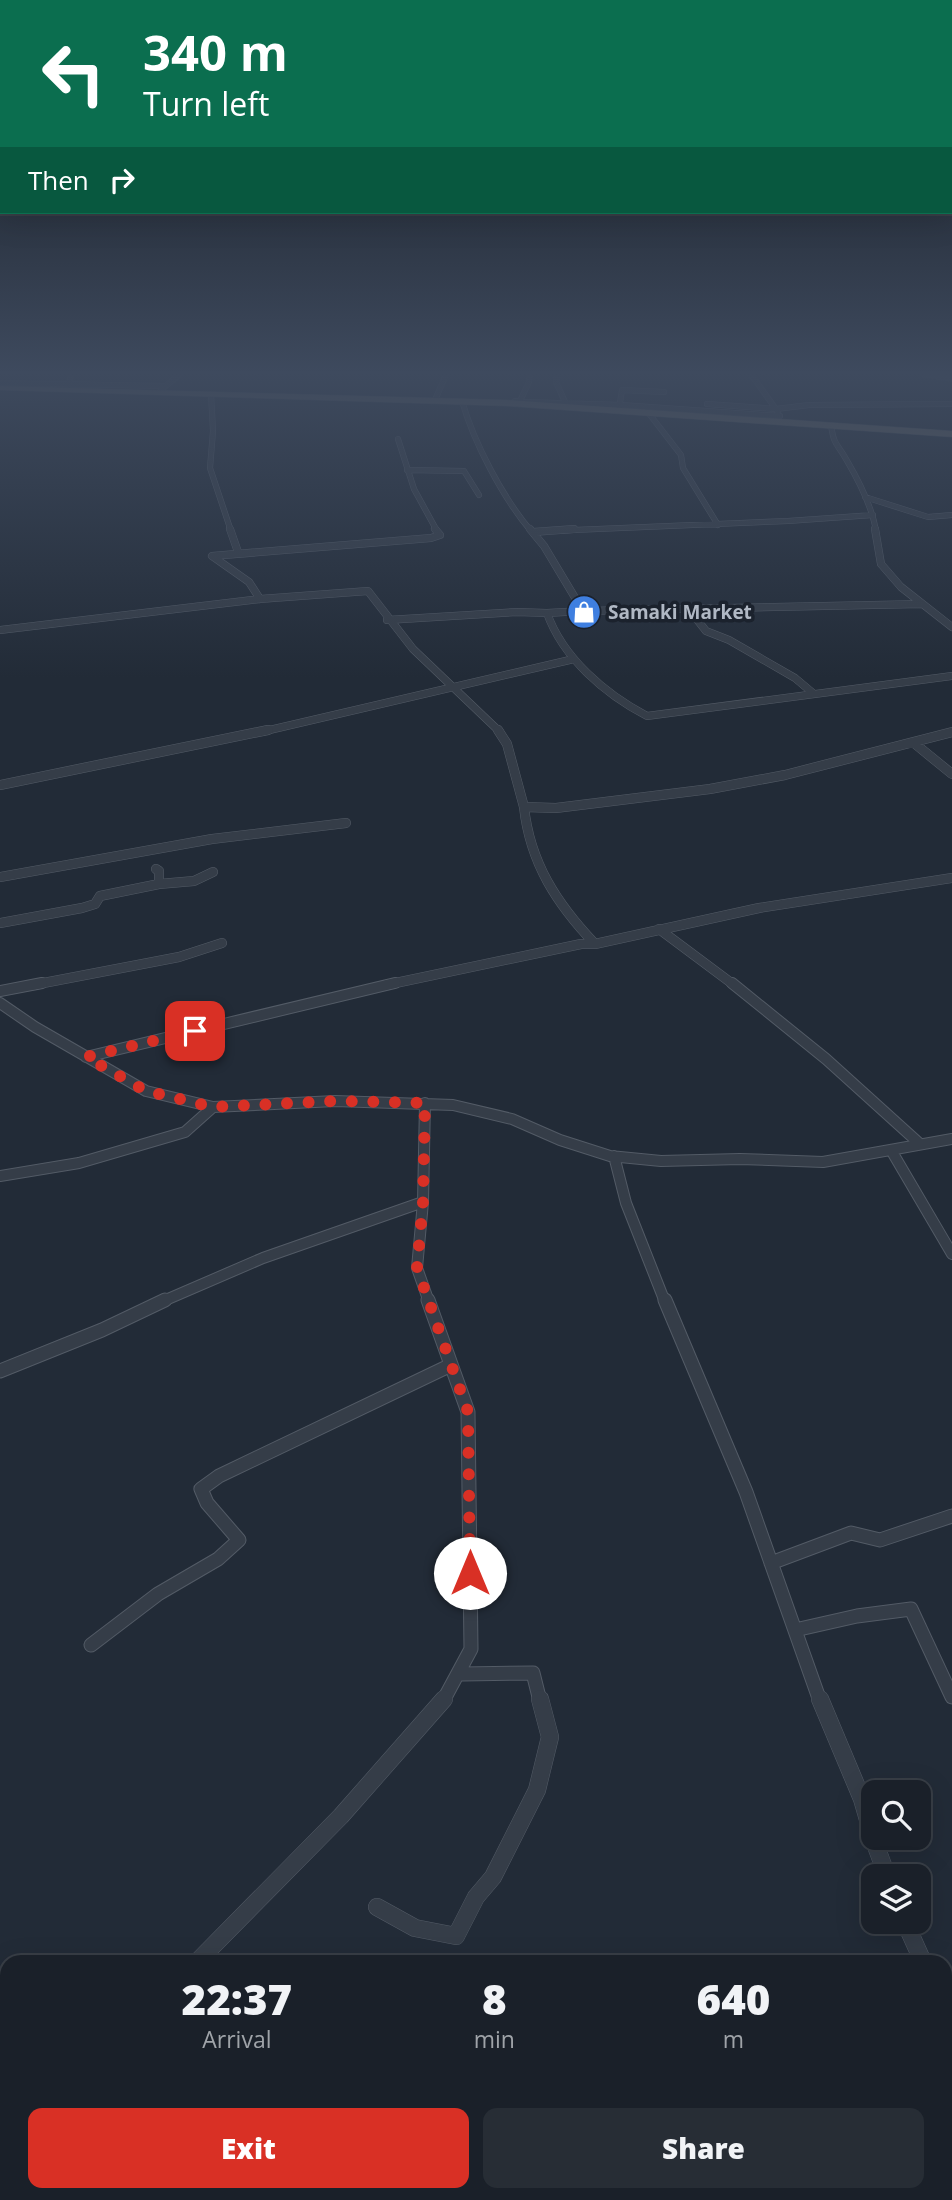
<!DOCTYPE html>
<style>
:root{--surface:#1a2029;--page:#272d35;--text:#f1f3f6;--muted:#9fa3a8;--line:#383e46;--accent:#d93025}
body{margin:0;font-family:"Open Sans",sans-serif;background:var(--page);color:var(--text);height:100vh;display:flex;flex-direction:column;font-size:26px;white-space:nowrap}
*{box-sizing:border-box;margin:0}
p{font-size:23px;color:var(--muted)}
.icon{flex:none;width:38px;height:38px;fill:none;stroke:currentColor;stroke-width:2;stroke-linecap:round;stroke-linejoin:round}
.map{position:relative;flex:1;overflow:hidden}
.panel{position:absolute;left:0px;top:1955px;width:952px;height:247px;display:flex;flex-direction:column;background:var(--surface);border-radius:21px 21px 0 0;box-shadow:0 7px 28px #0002,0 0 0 2px var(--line)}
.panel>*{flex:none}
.hud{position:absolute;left:0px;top:0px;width:952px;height:214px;box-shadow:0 7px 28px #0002,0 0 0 2px var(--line);background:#0b6e4f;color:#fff;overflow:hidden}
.tools{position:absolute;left:861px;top:1780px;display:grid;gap:14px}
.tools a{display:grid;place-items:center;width:70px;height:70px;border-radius:14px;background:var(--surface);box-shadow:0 7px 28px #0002,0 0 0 2px var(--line);font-size:35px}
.pin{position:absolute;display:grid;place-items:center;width:60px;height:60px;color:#fff;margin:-30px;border-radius:14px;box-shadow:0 4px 10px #0006}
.me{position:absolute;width:77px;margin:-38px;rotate:0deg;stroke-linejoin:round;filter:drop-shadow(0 0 5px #0008)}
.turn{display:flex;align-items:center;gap:24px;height:147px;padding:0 28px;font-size:32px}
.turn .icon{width:91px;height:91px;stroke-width:2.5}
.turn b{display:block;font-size:49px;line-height:60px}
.then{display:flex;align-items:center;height:66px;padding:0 28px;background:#0003;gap:14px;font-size:26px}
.eta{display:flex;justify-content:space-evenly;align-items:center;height:119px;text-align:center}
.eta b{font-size:42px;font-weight:800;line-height:49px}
.cta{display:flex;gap:14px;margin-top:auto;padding:14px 28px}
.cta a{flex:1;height:80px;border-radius:14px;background:var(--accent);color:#fff;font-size:28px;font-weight:800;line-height:80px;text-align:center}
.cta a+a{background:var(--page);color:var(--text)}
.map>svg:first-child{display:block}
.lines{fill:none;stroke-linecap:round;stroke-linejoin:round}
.runway{fill:#3d4653;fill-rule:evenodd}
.minor-far5-casing{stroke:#535b66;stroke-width:6}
.minor-far4-casing{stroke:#535b66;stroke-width:8}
.minor-far3-casing{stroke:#535b66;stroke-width:10}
.minor-far2-casing{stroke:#535b66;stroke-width:12}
.minor-far1-casing{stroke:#535b66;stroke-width:15}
.minor-casing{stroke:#535b66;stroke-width:18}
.trunk-casing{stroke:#404853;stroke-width:1}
.minor-far5{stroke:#353d48;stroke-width:5}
.minor-far4{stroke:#353d48;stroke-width:7}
.minor-far3{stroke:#353d48;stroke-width:9}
.minor-far2{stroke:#353d48;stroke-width:10}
.minor-far1{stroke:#353d48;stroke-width:13}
.minor{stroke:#353d48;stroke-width:17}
.trunk{fill:#60605e;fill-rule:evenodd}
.route{stroke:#d93025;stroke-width:12;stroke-dasharray:0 21.6}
.labels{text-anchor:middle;stroke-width:7;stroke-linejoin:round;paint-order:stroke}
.far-poi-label{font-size:19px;font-weight:bold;fill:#b0b8c4;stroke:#1b222d;text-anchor:start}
</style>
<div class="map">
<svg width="952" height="2200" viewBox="0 0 952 2200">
<rect width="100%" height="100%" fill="#222b37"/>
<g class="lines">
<!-- runway -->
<path class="runway" d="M 917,370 L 952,370 L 952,382 L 922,377 Z"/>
<!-- minor-far5 casing -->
<g class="minor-far5-casing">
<path id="minor-far5" d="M 558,370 L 556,382 L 565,402 L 563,406
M 748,370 L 778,412
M 0,383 L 164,386
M 69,389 L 71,370
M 161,390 L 185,370
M 211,394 L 213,431 L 210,468 L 231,531
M 435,400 L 448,370
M 462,401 C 474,443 503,498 531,531
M 515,401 L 520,401 L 529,382 L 530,370
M 525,402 L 621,405 L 780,416
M 707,404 L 776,409 L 809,405 L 952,404
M 619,409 L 622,390 L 664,392
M 647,411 L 681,455 L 683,468 L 718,525
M 831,425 C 834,446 837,443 846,459 C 859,481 872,506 876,531
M 398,439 L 414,489 L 437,531
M 407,470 L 464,471 L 479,495
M 865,497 L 928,517 L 952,515
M 550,531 L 788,521 L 873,515"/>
</g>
<!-- minor-far4 casing -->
<g class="minor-far4-casing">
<path id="minor-far4" d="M 230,529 L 238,552
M 530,529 L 544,546 L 583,611 L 922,604
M 875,529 L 881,564 L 901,587 L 952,627
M 533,532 L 574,529
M 260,599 L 249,582 L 212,556 L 431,538 L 440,535 L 435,529
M 688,608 L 706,631 L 729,640 L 795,678 L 814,694
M 547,613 L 583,611
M 387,620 L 517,612 L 547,613 C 563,658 605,694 647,716 L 952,676
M 0,630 L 260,599 L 368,591 L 413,649 L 500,732
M 261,732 L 574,659"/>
</g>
<!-- minor-far3 casing -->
<g class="minor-far3-casing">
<path id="minor-far3" d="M 498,730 L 507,744 L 524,807 L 556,808 L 710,789 L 785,775 L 952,732
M 914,743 L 952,774
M 0,785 L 268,730
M 524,807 C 530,863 557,904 595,944
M 0,877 L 212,839 L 346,823
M 159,884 L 194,881 L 213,872
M 0,923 L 82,908 L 95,904 L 100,896 L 159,884 L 159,871 L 156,869
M 659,929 L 734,985
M 33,985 L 179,957 L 222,943
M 386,985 L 581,944 L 595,944 L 759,908 L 952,878"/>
</g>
<!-- minor-far2 casing -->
<g class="minor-far2-casing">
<path id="minor-far2" d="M 732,983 L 826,1059 L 920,1144
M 0,991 L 42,983
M 0,1003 L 35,1027 L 146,1091 L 213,1107 L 335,1101 L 453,1105 L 512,1119 L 560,1140 L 610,1156 L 661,1161 L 740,1159 L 823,1162 L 952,1139
M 86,1057 L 395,983
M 425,1103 L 423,1202 L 417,1268 L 429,1302
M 891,1150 L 952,1254
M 614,1156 L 626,1203 L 665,1302
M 0,1176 L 79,1163 L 185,1132 L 213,1107
M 161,1302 L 263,1258 L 423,1202"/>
</g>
<!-- minor-far1 casing -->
<g class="minor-far1-casing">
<path id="minor-far1" d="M 428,1300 L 468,1412 L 471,1649 L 443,1701
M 665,1300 L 746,1492 L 820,1701
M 0,1371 L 102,1330 L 165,1300
M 771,1563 L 851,1533 L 880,1540 L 952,1516
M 795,1630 L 857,1616 L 911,1609 L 952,1697
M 91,1645 L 158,1594 L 218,1559 L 239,1540 L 207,1503 L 201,1489 L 219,1476 L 451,1365
M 462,1674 L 533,1673 L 540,1701"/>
</g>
<!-- minor casing -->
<g class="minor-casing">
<path id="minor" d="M 820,1699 L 862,1799 L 873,1837
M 873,1838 L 887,1876
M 377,1907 L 415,1928 L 456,1936 L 476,1897 L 493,1877 L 537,1790 L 550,1737 L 540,1699
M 905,1922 L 923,1962
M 197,1962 L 341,1816 L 444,1699
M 945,2003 L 952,1998
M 945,2009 L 952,2024"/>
</g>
<!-- trunk casing -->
<g class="trunk-casing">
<path id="trunk" d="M 0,386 L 507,400 L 952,431 L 952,437 L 507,406 L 0,390 Z"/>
</g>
<!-- minor-far5 -->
<use href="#minor-far5" class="minor-far5"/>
<!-- minor-far4 -->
<use href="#minor-far4" class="minor-far4"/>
<!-- minor-far3 -->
<use href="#minor-far3" class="minor-far3"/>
<!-- minor-far2 -->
<use href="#minor-far2" class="minor-far2"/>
<!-- minor-far1 -->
<use href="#minor-far1" class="minor-far1"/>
<!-- minor -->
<use href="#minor" class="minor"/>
<!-- trunk -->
<use href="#trunk" class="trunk"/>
</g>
<!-- sky -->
<linearGradient id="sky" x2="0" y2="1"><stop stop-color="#13181e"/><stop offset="0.55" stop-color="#3e4a5e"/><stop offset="1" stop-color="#3e4a5e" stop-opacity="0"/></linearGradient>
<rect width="952" height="678" fill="url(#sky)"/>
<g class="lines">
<!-- route -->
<path class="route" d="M 195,1031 L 86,1057 L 146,1091 L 213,1107 L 335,1101 L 425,1103 L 423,1202 L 417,1268 L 468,1412 L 470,1573"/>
</g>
<!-- icons -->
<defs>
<g id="shop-disc" transform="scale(1.75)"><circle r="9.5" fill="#3f7fe0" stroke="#1b222d"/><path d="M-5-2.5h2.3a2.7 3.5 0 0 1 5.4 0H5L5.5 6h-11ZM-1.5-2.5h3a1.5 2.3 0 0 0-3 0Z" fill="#fff"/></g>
</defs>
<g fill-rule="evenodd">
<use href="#shop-disc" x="584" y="612"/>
</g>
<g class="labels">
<!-- far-poi labels -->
<g class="far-poi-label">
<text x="608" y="619">Samaki Market</text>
</g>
</g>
</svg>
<div class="tools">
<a><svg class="icon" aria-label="search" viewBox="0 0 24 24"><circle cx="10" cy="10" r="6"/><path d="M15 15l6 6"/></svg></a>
<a><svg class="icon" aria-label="layers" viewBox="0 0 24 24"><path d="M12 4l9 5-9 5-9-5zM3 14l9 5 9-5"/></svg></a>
</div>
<div class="pin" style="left:195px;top:1031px;background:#d93025"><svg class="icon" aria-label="arrive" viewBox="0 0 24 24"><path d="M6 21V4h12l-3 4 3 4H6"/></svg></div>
<svg class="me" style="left:470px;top:1573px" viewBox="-20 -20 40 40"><circle r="19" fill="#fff"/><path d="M0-13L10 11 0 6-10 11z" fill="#d93025"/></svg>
<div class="hud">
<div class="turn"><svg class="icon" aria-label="left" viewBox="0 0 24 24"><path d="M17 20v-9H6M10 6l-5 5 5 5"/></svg><div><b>340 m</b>Turn left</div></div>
<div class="then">Then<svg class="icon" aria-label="right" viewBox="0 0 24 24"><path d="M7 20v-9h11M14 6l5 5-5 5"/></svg></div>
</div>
<section class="panel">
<div class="eta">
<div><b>22:37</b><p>Arrival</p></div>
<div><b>8</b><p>min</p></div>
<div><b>640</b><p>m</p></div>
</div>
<div class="cta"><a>Exit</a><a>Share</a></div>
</section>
</div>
